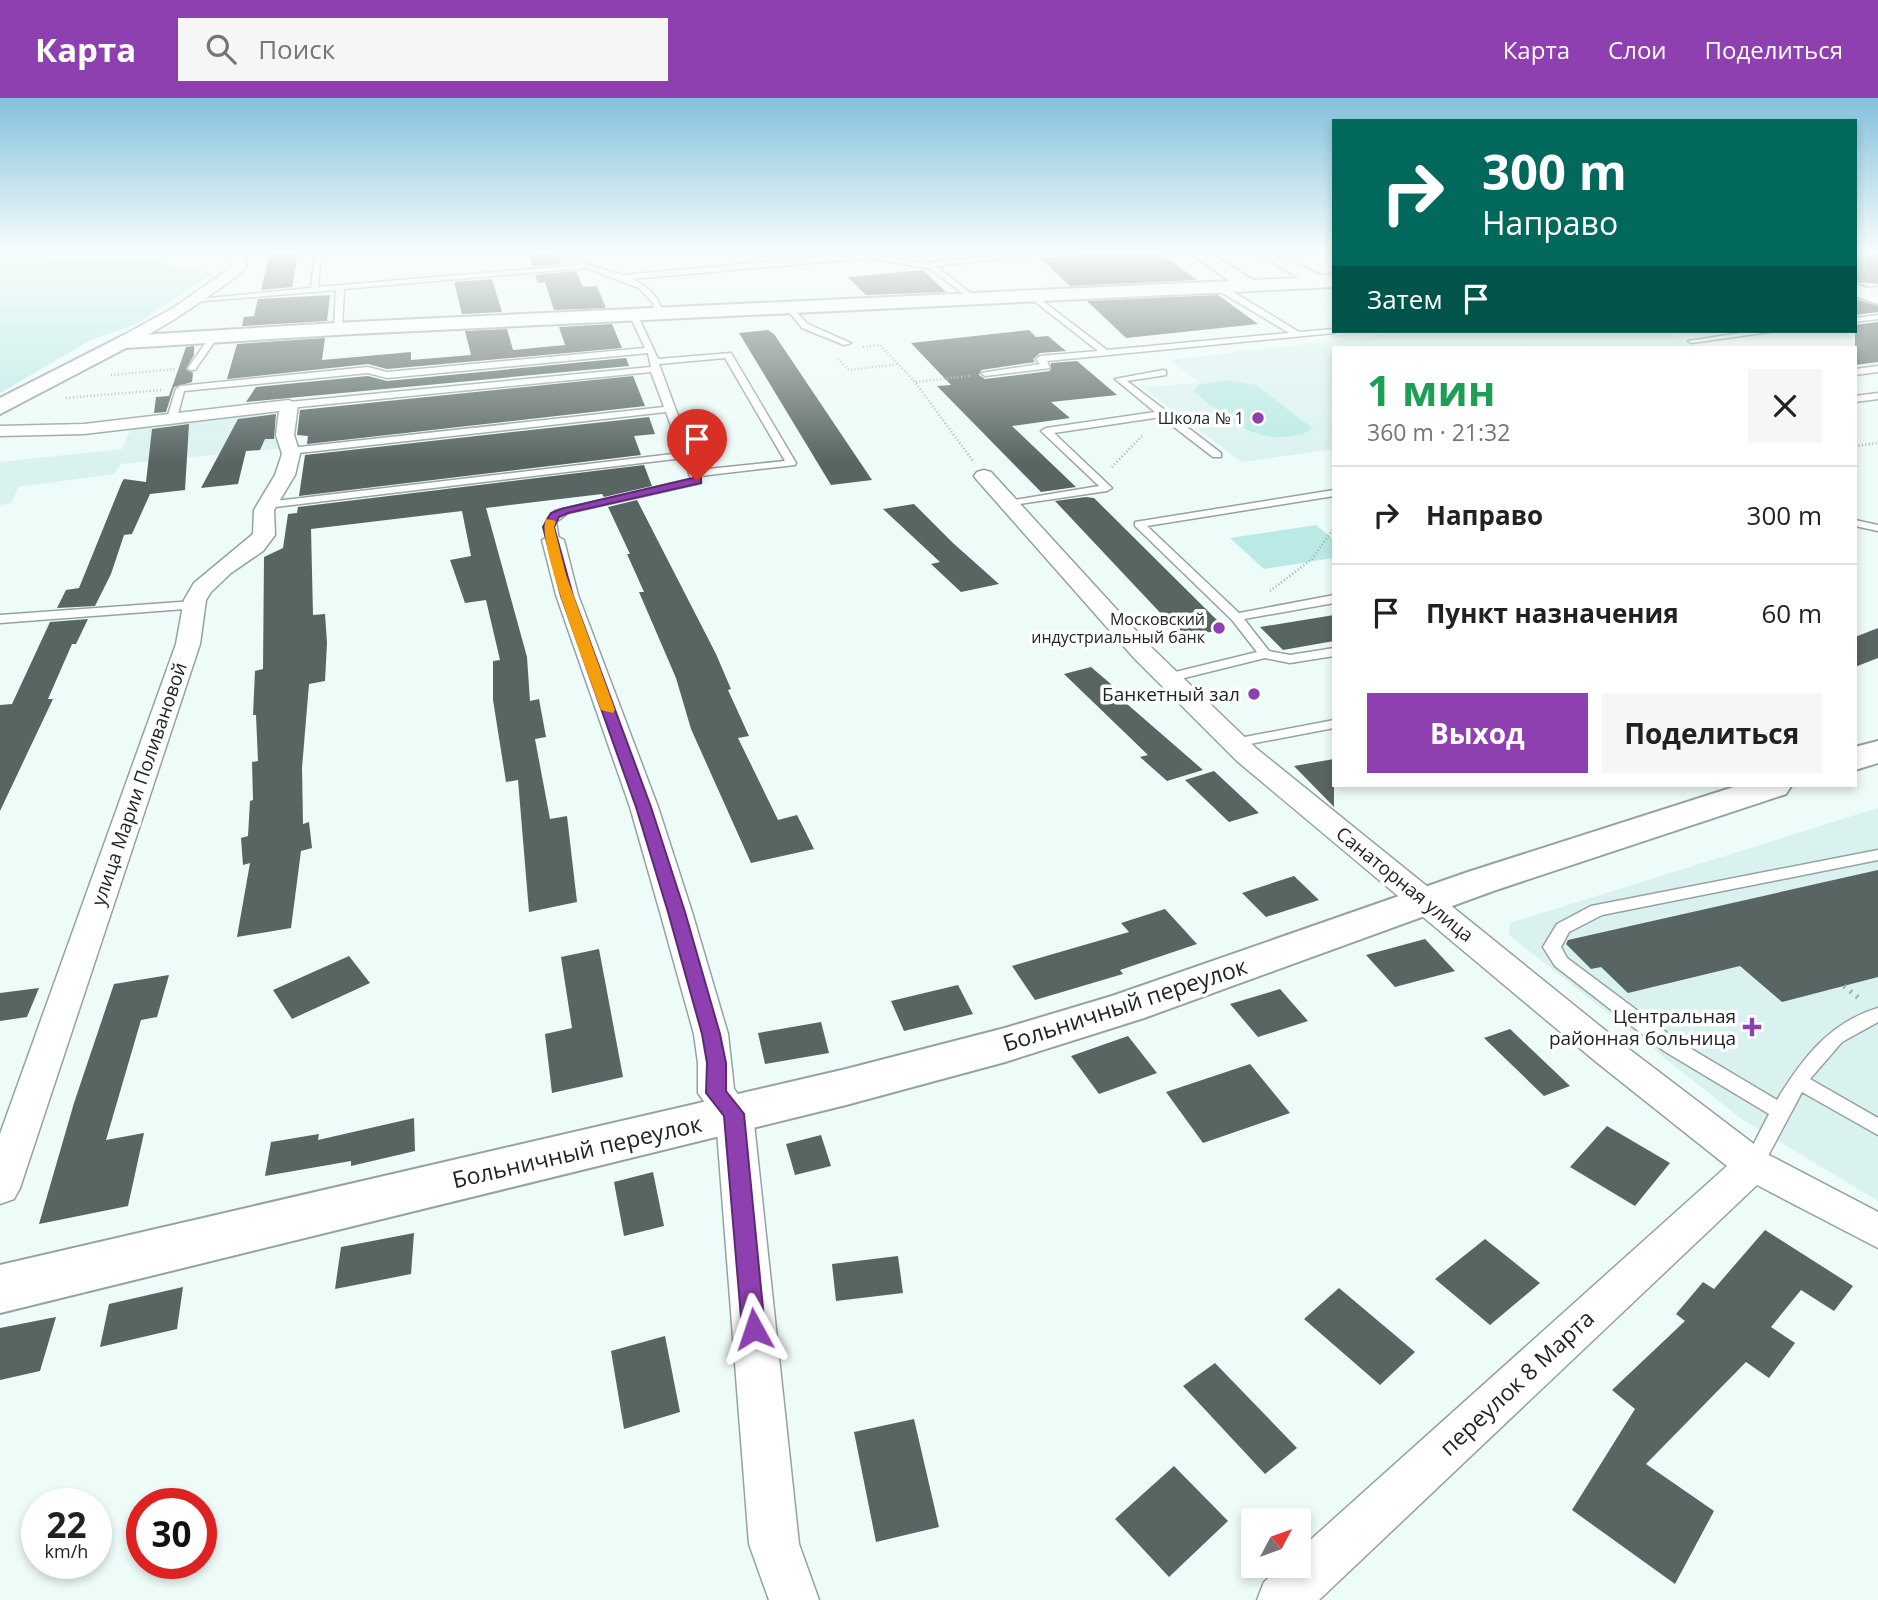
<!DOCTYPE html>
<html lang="ru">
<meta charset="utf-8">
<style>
:root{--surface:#fff;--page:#f6f6f6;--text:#202124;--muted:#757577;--line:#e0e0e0;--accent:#8e40b1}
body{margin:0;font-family:"Open Sans",sans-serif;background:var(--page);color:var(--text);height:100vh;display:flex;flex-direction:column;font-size:26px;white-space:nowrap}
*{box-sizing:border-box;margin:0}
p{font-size:23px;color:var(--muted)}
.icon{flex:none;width:38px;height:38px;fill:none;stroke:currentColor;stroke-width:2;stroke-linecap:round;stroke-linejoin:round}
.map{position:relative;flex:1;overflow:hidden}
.details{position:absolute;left:1332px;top:248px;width:525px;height:441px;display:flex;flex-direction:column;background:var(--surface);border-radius:0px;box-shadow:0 4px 10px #0003}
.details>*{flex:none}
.hud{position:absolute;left:1332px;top:21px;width:525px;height:214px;border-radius:0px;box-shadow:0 4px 10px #0003;background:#00695c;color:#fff;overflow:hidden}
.needle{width:46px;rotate:49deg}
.buttons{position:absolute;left:1241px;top:1410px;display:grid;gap:14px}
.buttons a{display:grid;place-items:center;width:70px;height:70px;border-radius:0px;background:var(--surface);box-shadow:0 4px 10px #0003;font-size:35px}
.speed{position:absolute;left:21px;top:1390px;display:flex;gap:14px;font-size:35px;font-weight:700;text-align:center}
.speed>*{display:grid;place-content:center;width:91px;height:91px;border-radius:50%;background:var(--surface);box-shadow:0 4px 10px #0003;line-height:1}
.speed small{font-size:18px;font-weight:400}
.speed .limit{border:10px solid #d22;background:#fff;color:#111}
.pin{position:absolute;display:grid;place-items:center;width:60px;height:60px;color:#fff;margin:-72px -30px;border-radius:50% 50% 50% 0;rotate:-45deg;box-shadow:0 0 7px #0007}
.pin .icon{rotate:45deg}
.me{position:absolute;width:77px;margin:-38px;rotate:355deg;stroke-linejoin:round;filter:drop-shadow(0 0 5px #0008)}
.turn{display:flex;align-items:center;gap:24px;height:147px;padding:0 35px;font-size:32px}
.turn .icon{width:91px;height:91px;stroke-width:2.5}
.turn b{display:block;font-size:49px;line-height:60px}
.then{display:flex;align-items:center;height:66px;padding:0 35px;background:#0003;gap:14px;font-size:26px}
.round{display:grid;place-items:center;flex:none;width:74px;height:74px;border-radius:0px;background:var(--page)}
.summary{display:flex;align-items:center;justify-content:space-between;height:119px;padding:0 35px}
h1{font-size:42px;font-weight:700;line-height:52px;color:#1e9e55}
.button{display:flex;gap:14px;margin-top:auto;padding:14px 35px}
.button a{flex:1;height:80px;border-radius:0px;background:var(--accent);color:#fff;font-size:28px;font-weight:700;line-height:80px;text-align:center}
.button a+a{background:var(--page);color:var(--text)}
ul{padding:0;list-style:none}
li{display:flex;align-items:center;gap:21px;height:98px;padding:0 35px;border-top:2px solid var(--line)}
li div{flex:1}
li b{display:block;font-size:26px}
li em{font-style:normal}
header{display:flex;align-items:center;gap:42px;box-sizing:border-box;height:98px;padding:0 35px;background:var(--accent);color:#fff}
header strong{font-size:33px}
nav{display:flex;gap:38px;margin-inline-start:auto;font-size:24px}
.search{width:490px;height:63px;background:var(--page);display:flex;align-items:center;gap:18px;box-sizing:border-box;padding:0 24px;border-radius:0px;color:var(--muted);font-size:26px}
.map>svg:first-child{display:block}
.built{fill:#daf2ef}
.green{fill:#baeae5}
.building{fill:#586563}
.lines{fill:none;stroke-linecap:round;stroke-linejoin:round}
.lane-casing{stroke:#95a2a1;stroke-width:3}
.street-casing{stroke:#95a2a1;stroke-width:3}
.secondary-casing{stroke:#95a2a1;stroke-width:4}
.path-far1{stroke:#a3adac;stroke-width:2.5;stroke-dasharray:1 2.5;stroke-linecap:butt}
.path{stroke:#a3adac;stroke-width:5;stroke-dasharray:2 6;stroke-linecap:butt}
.lane{fill:#fff;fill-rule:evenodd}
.street{fill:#fff;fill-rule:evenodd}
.secondary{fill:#fff;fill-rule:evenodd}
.route{fill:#8e40b1;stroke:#5c2a73;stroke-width:2}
.slow{fill:#f59e0b}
.poi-dot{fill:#8e40b1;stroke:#fff;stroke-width:2.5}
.labels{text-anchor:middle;stroke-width:7;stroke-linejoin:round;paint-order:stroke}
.far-poi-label{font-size:16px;fill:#202525;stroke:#fff;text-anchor:end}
.poi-label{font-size:19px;fill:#202525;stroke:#fff;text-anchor:end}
.street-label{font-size:19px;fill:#202525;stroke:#fff}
.near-street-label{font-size:23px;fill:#202525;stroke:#fff}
</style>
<header>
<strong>Карта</strong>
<div class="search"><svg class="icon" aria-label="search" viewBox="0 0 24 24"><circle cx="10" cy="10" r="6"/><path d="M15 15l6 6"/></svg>Поиск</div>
<nav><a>Карта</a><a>Слои</a><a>Поделиться</a></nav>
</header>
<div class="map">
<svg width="1878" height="1502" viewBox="0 0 1878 1502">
<rect width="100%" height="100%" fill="#edfbf9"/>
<!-- built -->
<path class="built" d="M 1415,233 L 1663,233 L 1705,250 L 1334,250 L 1333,351 L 1242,364 L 1142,289 L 1200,285 L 1169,262 Z
M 263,314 L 275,325 L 282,350 L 121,366 L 114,376 L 18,389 L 12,405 L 0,407 L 0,364 L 122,351 L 132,328 Z
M 1878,710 L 1878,1103 L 1743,1022 L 1509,837 L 1510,825 Z"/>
<!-- green -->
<path class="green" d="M 168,161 L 161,166 L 213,175 L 137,226 L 89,243 L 0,295 L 0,164 Z
M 1225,282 L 1256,287 L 1312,330 C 1307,336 1300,336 1292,338 C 1251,345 1226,318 1194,294 L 1198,287 Z
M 1316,427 L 1333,441 L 1333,460 L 1264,471 L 1230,440 Z"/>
<!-- building -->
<path class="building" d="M 270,155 L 298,155 L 292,189 L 261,192 Z
M 529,155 L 557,155 L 561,166 L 533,168 Z
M 1098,155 L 1160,155 L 1197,182 L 1070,188 L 1040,160 Z
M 1878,156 L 1878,186 L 1855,184 L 1855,159 Z
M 923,172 L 946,194 L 866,197 L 848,179 Z
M 576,173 L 583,189 L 597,188 L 606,210 L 554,212 L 545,184 L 538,185 L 535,177 Z
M 492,181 L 502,214 L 462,216 L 454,184 Z
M 330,197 L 327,223 L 242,228 L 244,219 L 254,218 L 258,201 Z
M 1218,197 L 1258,226 L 1126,240 L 1087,203 Z
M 1855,201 L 1878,208 L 1878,214 L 1855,217 Z
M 1878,224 L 1878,264 L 1855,267 L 1855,227 Z
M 612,226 L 622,250 L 387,271 L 368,266 L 227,281 L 237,246 L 325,240 L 322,262 L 411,254 L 411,262 L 471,257 L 465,233 L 507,231 L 513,252 L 565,247 L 559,229 Z
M 768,232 L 774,236 L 872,382 L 831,387 L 739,235 Z
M 1029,232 L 1036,239 L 1048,238 L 1066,253 L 1040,255 L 1033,261 L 1035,264 L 981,272 L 979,277 L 985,281 L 1050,273 L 1051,265 L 1077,263 L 1117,297 L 1051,304 L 1070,320 L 1012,328 L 1076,389 L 1041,394 L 937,288 L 951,287 L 911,245 Z
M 194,248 L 194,257 L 186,271 L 193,275 L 192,284 L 174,289 L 166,314 L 154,315 L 156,299 L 169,298 L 186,249 Z
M 626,260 L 629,268 L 246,304 L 256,289 L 368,278 L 387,283 Z
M 633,278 L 645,308 L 307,346 L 308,338 L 297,337 L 300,312 Z
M 276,316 L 274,341 L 265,341 L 260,352 L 246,353 L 238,386 L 201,390 L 238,321 Z
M 649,319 L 655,336 L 634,338 L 641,357 L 299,398 L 305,357 Z
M 189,326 L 185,392 L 150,396 L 132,436 L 124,437 L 111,476 L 95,508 L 57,510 L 66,492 L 79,490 L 122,384 L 124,381 L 146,384 L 152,331 Z
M 644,367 L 652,388 L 604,399 L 602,396 L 486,410 L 527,559 L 530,603 L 539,601 L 546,639 L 535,641 L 550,721 L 567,718 L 577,804 L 529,814 L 518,682 L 506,684 L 493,602 L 493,563 L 500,562 L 486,502 L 465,505 L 450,462 L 471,458 L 462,413 L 311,431 L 313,517 L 325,516 L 327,545 L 325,583 L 309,586 L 302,670 L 303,726 L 309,724 L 312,750 L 301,753 L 291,830 L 237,839 L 250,765 L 243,767 L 241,740 L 248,738 L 250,703 L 253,702 L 252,664 L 258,663 L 256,617 L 253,617 L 255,573 L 263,571 L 264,459 L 283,450 L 288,416 L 297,415 L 298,409 Z
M 1086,399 L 1094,400 L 1226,531 L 1183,539 L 1055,403 Z
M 637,402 L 716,556 L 731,591 L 728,592 L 749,638 L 738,640 L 778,722 L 797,717 L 814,751 L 751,765 L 691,631 L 676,580 L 639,494 L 644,494 L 627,456 L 630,456 L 608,409 Z
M 914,406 L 953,445 L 999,486 L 961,494 L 931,466 L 940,464 L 883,411 Z
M 1334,517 L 1334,543 L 1283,552 L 1260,529 Z
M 88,521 L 76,546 L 72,546 L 48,601 L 53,601 L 0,713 L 0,607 L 12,606 L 50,524 Z
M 1878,530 L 1878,560 L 1855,569 L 1855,539 Z
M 1091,569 L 1125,598 L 1119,599 L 1203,672 L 1167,683 L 1140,659 L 1148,657 L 1064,576 Z
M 1334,661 L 1334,709 L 1294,668 Z
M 1214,673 L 1259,715 L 1229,724 L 1185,682 Z
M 1878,772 L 1878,879 L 1782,904 L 1740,868 L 1628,895 L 1601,869 L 1591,871 L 1566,846 L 1568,842 Z
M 1294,778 L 1319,802 L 1266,819 L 1242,795 Z
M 1165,811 L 1197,846 L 1120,872 L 1123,876 L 1035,902 L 1012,868 L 1129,834 L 1121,825 Z
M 1425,841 L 1455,873 L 1395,889 L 1366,857 Z
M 599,851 L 623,979 L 552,995 L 545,936 L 572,930 L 561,859 Z
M 349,858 L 370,885 L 292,921 L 273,892 Z
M 169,877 L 157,919 L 141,922 L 106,1042 L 144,1035 L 128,1108 L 39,1126 L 74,1005 L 114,886 Z
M 958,887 L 973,916 L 904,933 L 891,903 Z
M 39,890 L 27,919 L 0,923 L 0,895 Z
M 1280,891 L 1308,923 L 1258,939 L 1230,906 Z
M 821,924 L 829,955 L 765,966 L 758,935 Z
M 1510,931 L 1570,988 L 1544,998 L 1484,940 Z
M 1128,938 L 1157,975 L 1099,996 L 1071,958 Z
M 1250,966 L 1290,1015 L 1203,1045 L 1166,994 Z
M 414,1020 L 415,1053 L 351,1068 L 351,1063 L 265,1078 L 271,1044 L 319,1036 L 318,1042 Z
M 1607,1028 L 1670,1065 L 1635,1108 L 1570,1069 Z
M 821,1037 L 831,1068 L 795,1077 L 786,1046 Z
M 653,1074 L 664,1128 L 624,1138 L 614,1084 Z
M 1765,1132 L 1853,1188 L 1834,1213 L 1801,1192 L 1771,1229 L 1795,1245 L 1769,1280 L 1746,1264 L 1646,1366 L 1714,1413 L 1675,1486 L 1572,1412 L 1635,1311 L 1612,1292 L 1685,1223 L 1676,1216 L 1703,1184 L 1714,1191 Z
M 414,1135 L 411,1176 L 335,1191 L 341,1149 Z
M 1485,1141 L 1540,1185 L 1490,1227 L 1435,1181 Z
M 898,1158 L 903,1195 L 836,1203 L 832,1166 Z
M 183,1189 L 177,1231 L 100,1249 L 109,1206 Z
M 1339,1190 L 1415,1254 L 1380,1287 L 1304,1221 Z
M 56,1219 L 40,1273 L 0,1282 L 0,1230 Z
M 665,1238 L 680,1314 L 624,1331 L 611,1253 Z
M 1215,1265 L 1297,1350 L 1265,1376 L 1183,1288 Z
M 914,1321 L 939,1429 L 876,1444 L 854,1334 Z
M 1174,1368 L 1228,1423 L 1169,1479 L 1115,1421 Z"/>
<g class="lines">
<!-- lane casing -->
<g class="lane-casing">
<path id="lane" d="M 315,155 L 321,155 L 318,189 L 579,167 L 574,155 L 580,155 L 586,166 L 623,177 L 863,155 L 923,165 L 1030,155 L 1052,155 L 936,168 L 978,201 L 975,205 L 931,171 L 869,160 L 632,181 C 649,189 659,198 663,217 L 659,219 L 655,217 L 653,205 L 639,190 L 586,170 L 344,191 L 342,230 L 338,232 L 334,230 L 336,192 L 193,204 L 189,202 L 311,190 Z
M 1334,175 L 1334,179 L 1314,183 L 1310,181 Z
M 1219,189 L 1225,189 L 1299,234 L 1334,231 L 1338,233 L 1334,235 L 1047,263 L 1050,270 L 985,278 L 981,275 L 1040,266 L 1036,261 L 1040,258 L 1098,253 L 1033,202 L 1036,198 L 1107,252 L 1289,235 L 1219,193 Z
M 1878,189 L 1878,193 L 1855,194 L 1858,191 Z
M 791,209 L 808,226 L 851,245 L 844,247 L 802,230 L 787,211 Z
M 634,216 L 638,218 L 658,261 L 731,255 L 796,365 L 795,367 L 700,378 L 701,385 L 568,415 L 556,424 L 559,442 L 553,445 L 547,442 C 543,430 544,421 555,413 L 691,381 L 683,360 L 267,410 L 262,407 L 267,404 L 681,355 L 666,314 L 290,356 L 285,353 L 290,350 L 664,309 L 651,274 L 289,310 L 284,307 L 289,304 L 651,269 L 648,255 L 387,280 L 368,275 L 184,293 L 177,320 L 172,323 L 167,320 L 176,291 L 180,288 L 368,269 L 387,274 L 645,250 L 630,218 ZM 725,260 L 785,363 L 698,372 L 659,266 Z
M 1878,217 L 1878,221 L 1855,224 L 1855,220 Z
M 1754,233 L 1776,233 L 1692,245 L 1688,243 Z
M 213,234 L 220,236 L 195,272 L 189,272 L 188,270 Z
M 1878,268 L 1878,274 L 1855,277 L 1855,271 Z
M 1163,272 L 1166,273 L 1166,277 L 1127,283 L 1221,355 L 1221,359 L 1213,359 L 1161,319 L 1054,335 L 1112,390 L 1107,393 L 1005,408 L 1005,404 L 1009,403 L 1099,388 L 1041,333 L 1046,330 L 1155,314 L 1115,281 Z
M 1878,295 L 1878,301 L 1855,304 L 1855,298 Z
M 1334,392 L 1334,398 L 1147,428 L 1239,515 L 1334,497 L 1334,505 L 1244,521 L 1269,553 L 1290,557 L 1334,550 L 1334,558 L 1290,565 L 1265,560 L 1168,584 L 1163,583 L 1163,577 L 1257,554 L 1232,522 L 1135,428 L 1135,424 Z
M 1855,422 L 1878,427 L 1878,433 L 1855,428 Z
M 194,503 L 198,504 L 198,510 L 0,525 L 0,517 Z
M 1334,622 L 1334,630 L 1234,649 L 1227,645 L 1234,641 Z
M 1878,752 L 1878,762 L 1602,817 L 1569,834 L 1561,849 L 1567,860 L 1678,943 L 1777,1002 C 1802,961 1830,924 1878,910 L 1878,924 L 1842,944 L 1810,981 L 1878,1020 L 1878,1037 L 1802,994 L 1760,1073 L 1753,1075 L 1746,1073 L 1743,1067 L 1769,1016 L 1664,953 L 1555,868 L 1543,849 L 1557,826 L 1591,808 Z"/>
</g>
<!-- street casing -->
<g class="street-casing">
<path id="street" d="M 231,155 L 244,155 L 246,169 L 240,176 C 220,190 137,252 116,247 L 116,241 L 173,210 L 230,170 Z
M 289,302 L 298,307 L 294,337 L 300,356 L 295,377 L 274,412 L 275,437 L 263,453 L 231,475 L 211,494 L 206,502 L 200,546 L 20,1090 L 14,1101 L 0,1106 L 0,1036 L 176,546 L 184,502 L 194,485 L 253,436 L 254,412 L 275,377 L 282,356 L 276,337 L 279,313 L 84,336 L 0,338 L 0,328 L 84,326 Z
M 984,372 L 991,374 L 1152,550 L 1257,651 L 1621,945 L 1767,1056 L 1878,1114 L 1878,1150 L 1757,1087 L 1319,1502 L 1257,1502 L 1264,1484 L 1282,1468 L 1298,1468 L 1298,1453 L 1727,1068 L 1595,963 L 1237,663 L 1134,560 L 977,382 L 974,378 L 977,374 Z
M 553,436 L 564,442 L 578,497 L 658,709 L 692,814 L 728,936 L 734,991 L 753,1016 L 799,1446 L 819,1502 L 769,1502 L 749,1446 L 716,1020 L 698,995 L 698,965 L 694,936 L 660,814 L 630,709 L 556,497 L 542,442 Z"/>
</g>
<!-- secondary casing -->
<g class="secondary-casing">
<path id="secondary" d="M 1190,155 L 1209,155 L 1253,182 L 1299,180 L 1258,155 C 1293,153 1307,180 1334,179 L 1334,189 L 353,236 L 126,250 L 0,316 L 0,300 L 122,238 L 353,224 L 1230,183 Z
M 1855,186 L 1878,194 L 1878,206 L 1855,198 Z
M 1878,643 L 1878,665 L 1855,672 L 1855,649 Z
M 1737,688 L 1791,688 L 1786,696 L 1496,792 L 1144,920 L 1005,964 L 846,1007 L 0,1215 L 0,1167 L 846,971 L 1005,930 L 1112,898 L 1468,774 Z"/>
</g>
<!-- path-far1 -->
<path class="path-far1" d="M 863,249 L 880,247 L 915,284
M 838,261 L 849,272 L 899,266
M 111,277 L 175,271
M 969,278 L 915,284 L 973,363
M 66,300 L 162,292
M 1855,348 L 1878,345
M 1112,369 L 1142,338
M 1270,493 L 1312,461 L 1334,430"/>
<!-- path -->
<path class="path" d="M 1844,888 L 1861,902"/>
<!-- lane -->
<use href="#lane" class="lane"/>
<!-- street -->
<use href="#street" class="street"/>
<!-- secondary -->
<use href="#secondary" class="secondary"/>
</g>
<!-- sky -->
<linearGradient id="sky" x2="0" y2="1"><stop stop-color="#84c1dd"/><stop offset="0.42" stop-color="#f7fdfc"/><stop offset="1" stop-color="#f7fdfc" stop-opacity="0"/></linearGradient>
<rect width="1878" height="365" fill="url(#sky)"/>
<!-- route -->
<path class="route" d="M 697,379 L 701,380 L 701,385 L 568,415 L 559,419 L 554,429 L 573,498 L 651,709 L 685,814 L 720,936 L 726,965 L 726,993 L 744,1016 L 765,1231 L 762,1239 L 754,1242 L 746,1239 L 742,1231 L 724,1018 L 706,995 L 707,965 L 702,936 L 668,814 L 636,709 L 561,498 L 543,429 L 551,415 L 561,411 Z"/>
<!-- slow -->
<path class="slow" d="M 546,421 L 556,423 L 554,429 L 566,477 L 615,612 L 613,615 L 601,612 C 591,581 535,443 546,421 Z"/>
<!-- markers -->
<g class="poi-dot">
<circle cx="1258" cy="320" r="7"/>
<circle cx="1219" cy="530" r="7"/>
<circle cx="1254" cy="596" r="7"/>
<path d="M1748.5 918.5h7v7h7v7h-7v7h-7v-7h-7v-7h7z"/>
</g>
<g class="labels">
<!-- far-poi labels -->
<g class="far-poi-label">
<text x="1244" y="326">Школа № 1</text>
<text x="1205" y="527">Московский<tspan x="1205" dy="18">индустриальный банк</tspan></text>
</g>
<!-- poi labels -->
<g class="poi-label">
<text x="1240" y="603">Банкетный зал</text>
<text x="1736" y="925">Центральная<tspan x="1736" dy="22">районная больница</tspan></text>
</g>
<!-- street labels -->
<g class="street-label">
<text transform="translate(139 686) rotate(-71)" y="7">улица Марии Поливановой</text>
<text transform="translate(1405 786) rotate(39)" y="7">Санаторная улица</text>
</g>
<!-- near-street labels -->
<g class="near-street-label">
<text transform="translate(1125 907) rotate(-18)" y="8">Больничный переулок</text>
<text transform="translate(577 1054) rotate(-13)" y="8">Больничный переулок</text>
<text transform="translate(1517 1285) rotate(-43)" y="8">переулок 8 Марта</text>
</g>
</g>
</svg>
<div class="buttons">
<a><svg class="needle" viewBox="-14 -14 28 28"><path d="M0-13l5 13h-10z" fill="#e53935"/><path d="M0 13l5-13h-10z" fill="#757577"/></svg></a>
</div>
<div class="speed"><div>22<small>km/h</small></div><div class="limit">30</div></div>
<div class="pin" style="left:697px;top:383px;background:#d93025"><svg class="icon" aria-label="arrive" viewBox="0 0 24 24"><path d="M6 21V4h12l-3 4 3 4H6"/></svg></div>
<svg class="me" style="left:754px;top:1231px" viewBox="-20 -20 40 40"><path d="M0-17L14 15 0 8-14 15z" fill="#8e40b1" stroke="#fff" stroke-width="4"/></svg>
<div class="hud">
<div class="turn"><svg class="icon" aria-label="right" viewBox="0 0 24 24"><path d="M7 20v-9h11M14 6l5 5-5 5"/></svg><div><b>300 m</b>Направо</div></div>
<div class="then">Затем<svg class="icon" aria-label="arrive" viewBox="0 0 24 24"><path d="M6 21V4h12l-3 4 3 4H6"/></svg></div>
</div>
<section class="details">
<div class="summary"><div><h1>1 мин</h1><p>360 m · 21:32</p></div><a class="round"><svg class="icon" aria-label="close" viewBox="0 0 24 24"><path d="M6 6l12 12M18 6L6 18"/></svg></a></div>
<ul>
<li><svg class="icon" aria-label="right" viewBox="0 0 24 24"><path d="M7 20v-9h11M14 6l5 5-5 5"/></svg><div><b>Направо</b></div><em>300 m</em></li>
<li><svg class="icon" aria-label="arrive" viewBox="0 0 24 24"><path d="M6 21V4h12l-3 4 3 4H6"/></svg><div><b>Пункт назначения</b></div><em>60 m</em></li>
</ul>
<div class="button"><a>Выход</a><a>Поделиться</a></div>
</section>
</div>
